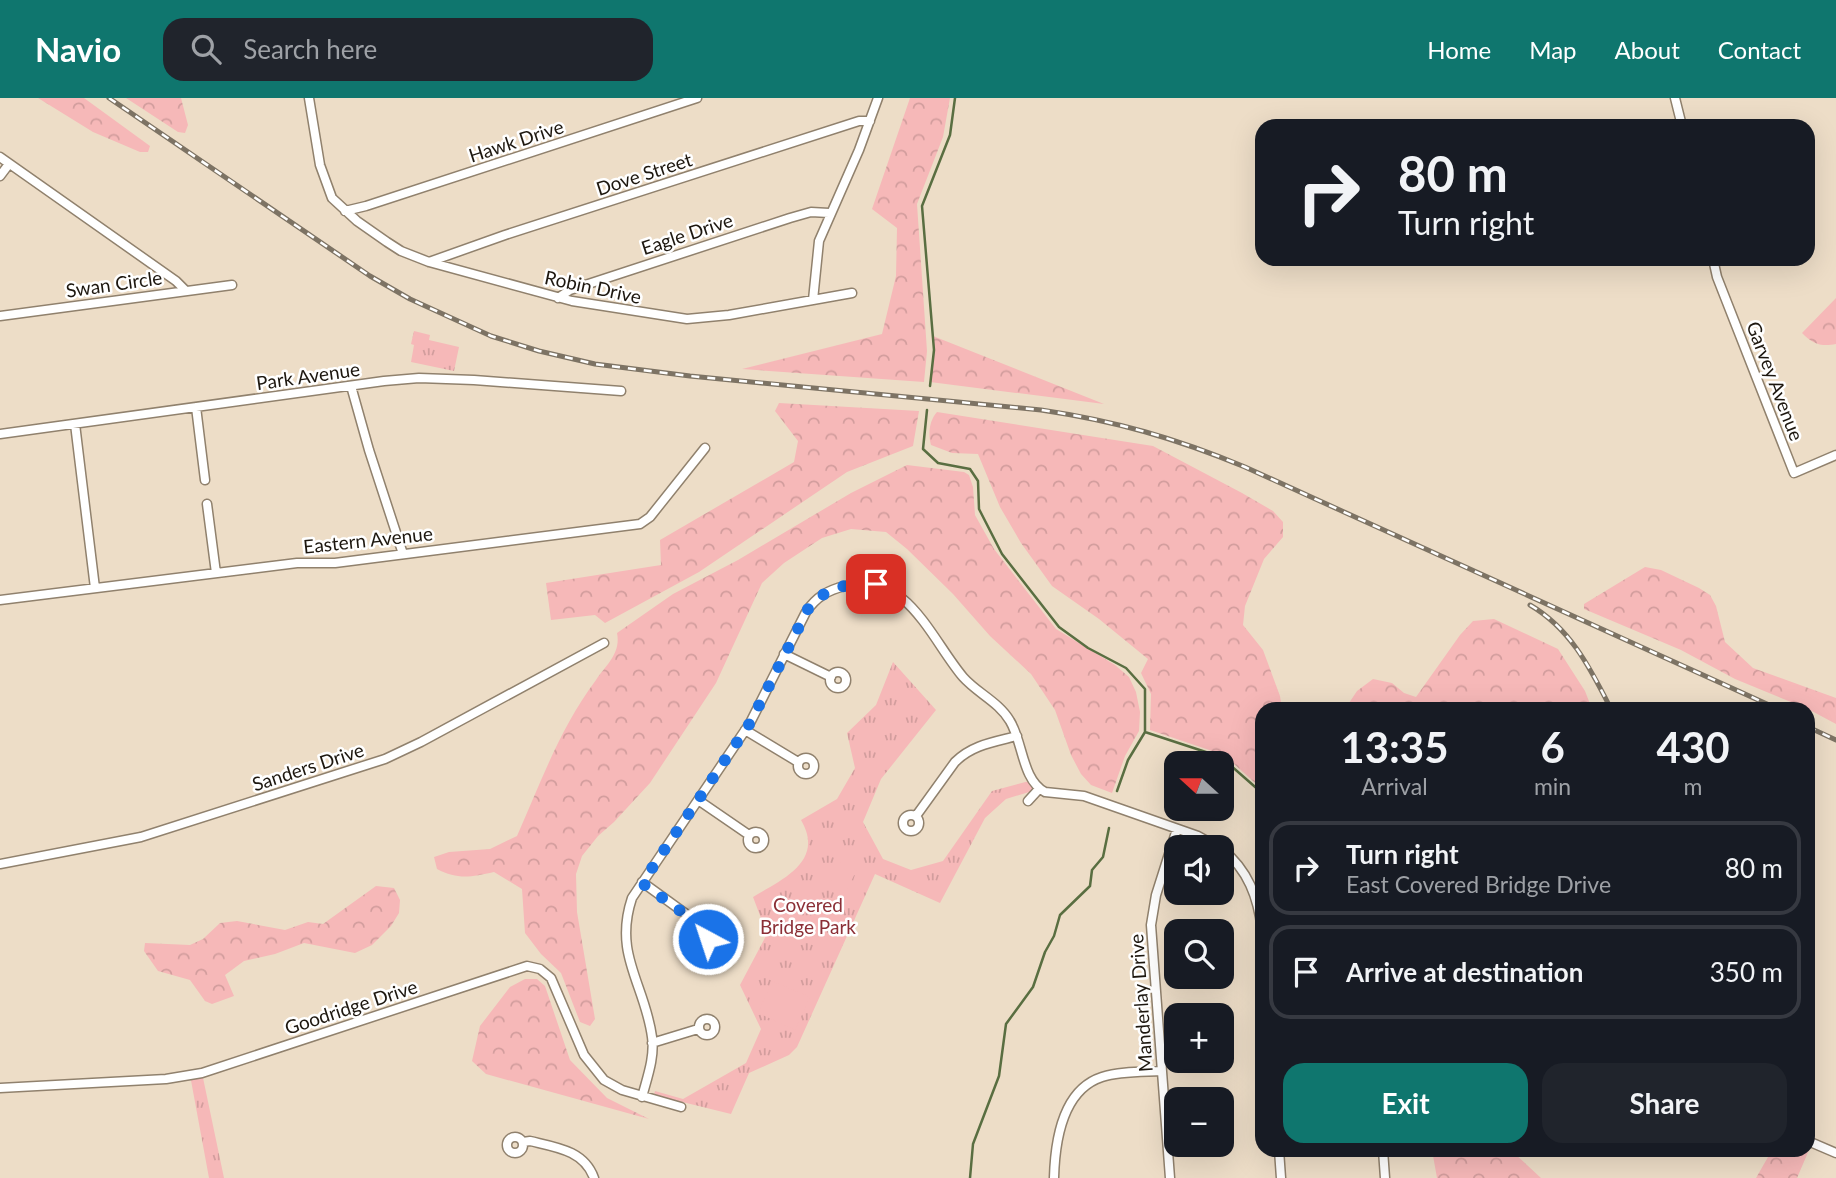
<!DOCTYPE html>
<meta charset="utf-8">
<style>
:root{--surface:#171b24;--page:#20242c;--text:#f1f3f6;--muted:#9ea1a6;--line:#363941;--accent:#0f766e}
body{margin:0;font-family:Lato,sans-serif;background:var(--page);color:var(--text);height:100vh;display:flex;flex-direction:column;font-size:26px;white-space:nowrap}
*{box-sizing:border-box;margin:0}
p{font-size:23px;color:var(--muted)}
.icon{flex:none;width:38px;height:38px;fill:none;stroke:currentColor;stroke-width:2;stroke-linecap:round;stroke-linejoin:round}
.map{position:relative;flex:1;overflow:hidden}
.sheet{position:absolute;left:1255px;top:604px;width:560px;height:455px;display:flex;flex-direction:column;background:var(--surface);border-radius:21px;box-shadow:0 7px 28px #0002}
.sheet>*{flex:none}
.banner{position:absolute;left:1255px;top:21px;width:560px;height:147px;border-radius:21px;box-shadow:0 7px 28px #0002;background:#171b24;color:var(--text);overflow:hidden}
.needle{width:46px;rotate:291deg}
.tools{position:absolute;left:1164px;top:653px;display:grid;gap:14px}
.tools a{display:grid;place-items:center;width:70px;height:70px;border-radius:14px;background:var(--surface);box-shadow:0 7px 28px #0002;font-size:35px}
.pin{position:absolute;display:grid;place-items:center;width:60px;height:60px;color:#fff;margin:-30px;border-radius:14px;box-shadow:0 4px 10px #0006}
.me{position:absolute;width:77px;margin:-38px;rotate:320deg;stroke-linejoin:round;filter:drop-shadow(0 0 5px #0008)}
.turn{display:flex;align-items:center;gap:24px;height:147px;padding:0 28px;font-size:32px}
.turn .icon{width:91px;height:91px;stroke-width:2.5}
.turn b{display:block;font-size:49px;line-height:60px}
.eta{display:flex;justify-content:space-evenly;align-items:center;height:119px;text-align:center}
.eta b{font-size:42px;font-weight:700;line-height:49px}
.cta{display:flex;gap:14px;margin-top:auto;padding:14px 28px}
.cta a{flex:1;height:80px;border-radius:21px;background:var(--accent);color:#fff;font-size:28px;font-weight:700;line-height:80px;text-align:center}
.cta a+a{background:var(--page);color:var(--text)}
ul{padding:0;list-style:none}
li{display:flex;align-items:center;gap:21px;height:94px;margin:0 14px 10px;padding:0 14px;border:4px solid var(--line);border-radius:21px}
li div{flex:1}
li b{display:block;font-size:26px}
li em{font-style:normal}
header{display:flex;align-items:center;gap:42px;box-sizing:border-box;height:98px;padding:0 35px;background:var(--accent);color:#fff}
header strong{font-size:33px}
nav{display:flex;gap:38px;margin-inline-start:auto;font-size:24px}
.search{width:490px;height:63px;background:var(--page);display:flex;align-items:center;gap:18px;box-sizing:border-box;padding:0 24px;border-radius:21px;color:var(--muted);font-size:26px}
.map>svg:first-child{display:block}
.grass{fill:url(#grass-tufts)}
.forest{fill:url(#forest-crowns)}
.pitch{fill:#f6b8b8}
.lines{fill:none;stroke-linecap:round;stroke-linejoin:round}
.stream{stroke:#596e41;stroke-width:2.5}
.minor-casing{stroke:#90816d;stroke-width:11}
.minor{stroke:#fff;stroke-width:8}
.rail-casing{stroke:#7d7364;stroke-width:5}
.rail{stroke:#fff;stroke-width:2.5;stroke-dasharray:8;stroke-linecap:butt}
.route{stroke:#1a73e8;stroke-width:12;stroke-dasharray:0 21.6}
.labels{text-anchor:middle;stroke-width:5;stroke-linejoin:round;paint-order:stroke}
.street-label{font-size:19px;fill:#1d170f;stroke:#fff}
.park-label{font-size:19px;fill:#8b2f36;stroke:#fff}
</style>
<header>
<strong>Navio</strong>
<div class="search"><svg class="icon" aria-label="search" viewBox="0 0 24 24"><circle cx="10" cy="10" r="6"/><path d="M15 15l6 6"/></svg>Search here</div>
<nav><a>Home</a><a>Map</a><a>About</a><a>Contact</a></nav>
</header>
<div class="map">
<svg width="1836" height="1080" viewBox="0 0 1836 1080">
<defs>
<pattern id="grass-tufts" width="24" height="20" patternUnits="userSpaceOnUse" patternTransform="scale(1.75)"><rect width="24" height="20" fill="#f6b8b8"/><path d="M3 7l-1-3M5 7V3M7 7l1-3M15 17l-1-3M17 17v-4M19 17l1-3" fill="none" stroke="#d29d9d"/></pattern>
<pattern id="forest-crowns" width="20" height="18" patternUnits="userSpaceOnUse" patternTransform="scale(1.75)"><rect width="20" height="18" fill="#f6b8b8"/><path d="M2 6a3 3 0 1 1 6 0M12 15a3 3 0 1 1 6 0" fill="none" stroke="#d29d9d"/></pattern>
</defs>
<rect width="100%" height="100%" fill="#edddc7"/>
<!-- grass -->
<path class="grass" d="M 414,233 L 430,237 L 429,242 L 459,249 L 454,273 L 411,264 L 414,247 L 411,246 Z
M 893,564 L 936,612 L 881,681 L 863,724 L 883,761 L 911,772 L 943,763 L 992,693 L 1033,682 L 1039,691 L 1006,701 L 985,720 L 940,805 L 875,776 L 797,949 L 789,957 L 749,975 L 731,1016 L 654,997 L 655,993 L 683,1001 L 746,965 L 761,931 L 740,887 L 767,836 L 753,799 C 783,781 825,763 801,722 L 837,701 L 855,670 L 847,635 L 876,607 Z
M 202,975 L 224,1080 L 209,1080 L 190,977 Z"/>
<!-- forest -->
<path class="forest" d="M 38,0 L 84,0 L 150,48 L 148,54 L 140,54 L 93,34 Z
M 126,0 L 181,0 L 188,27 L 185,35 L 178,34 Z
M 910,0 L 950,0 L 943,39 L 917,106 L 927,253 L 924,284 L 742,271 L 882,236 L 896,178 L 897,130 L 872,111 Z
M 1836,200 L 1836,246 C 1821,249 1813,246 1802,235 Z
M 933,238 L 1104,306 L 930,284 L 934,252 Z
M 779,305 L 919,313 L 913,348 L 847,374 L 699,474 L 605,525 L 595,517 L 551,522 L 546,485 L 661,467 L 660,442 L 794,364 L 798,343 L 775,313 Z
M 937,314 L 1153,348 L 1242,395 L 1273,413 L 1283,424 L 1283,439 L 1264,461 L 1245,508 L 1243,527 L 1263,552 L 1280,598 L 1282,611 L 1262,611 L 1262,691 L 1224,657 L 1150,632 L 1151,596 L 1141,575 L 1148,561 L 1099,521 L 1052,488 L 1021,445 L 1000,409 L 978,356 L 952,355 L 931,347 C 928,336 929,323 937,314 Z
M 907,367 L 964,374 L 969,377 L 973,389 L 975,417 L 994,451 L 1056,531 L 1115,567 L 1129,579 L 1136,594 L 1140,614 L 1139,633 L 1125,658 L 1112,695 L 1091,687 L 1081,676 L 1071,657 L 1055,612 L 1031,576 L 990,538 L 953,496 L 907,451 L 886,434 L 851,431 L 822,440 L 784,465 L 762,485 L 716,585 L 650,685 L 614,724 L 598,738 L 582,758 L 576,776 L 577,814 L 595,921 L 590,928 L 580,924 L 561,875 L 541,856 L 525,835 L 522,791 L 494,774 C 471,779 458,782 437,771 L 434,759 L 449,754 L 490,751 L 517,738 C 541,684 560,630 596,582 C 607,566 621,555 617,535 L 673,496 L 738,462 L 851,395 Z
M 1645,469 L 1661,472 L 1699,490 L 1710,497 L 1716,508 L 1725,544 L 1753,570 L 1836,600 L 1836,626 L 1808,611 L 1735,581 L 1681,552 L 1584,511 L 1584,506 Z
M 1494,521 L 1558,551 L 1585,593 L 1592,611 L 1345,611 L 1357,593 L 1373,581 L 1392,585 L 1404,595 L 1416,599 L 1460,537 L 1473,523 Z
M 376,788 L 394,790 L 400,802 L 399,815 L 391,828 L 372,847 L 355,855 L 304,845 L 275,856 L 244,863 L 225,877 L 234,898 L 212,906 L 205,903 L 190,882 L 158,873 L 144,853 L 145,845 L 190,847 L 203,841 L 220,825 L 237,823 L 285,832 L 308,824 L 323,826 Z
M 525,881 L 537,881 L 545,888 L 570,962 L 607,1000 L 649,1021 L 486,976 L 472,963 L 480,928 L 510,889 Z
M 1432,1052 L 1514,1052 L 1514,1055 L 1541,1080 L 1437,1080 Z
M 1772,1052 L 1809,1052 L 1797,1080 L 1756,1080 Z"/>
<!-- pitch -->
<path class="pitch" d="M 843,759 L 859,767 L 845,796 L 829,788 Z
M 772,883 L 810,899 L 795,932 L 758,915 Z"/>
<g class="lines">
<!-- stream -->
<path class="stream" d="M 930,288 L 934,252 L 922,108 L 950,37 L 955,0
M 927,312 L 923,351 L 938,365 L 970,371 L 978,383 L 979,411 L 1002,456 L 1059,529 L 1088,550 L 1126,570 L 1145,591 L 1145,634 L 1221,659 L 1262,695
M 1117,693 L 1128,662 L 1145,634
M 970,1080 L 973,1046 L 999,978 L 1006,926 L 1033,889 L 1045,854 L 1054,838 L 1060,817 L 1090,788 L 1092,772 L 1103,759 L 1109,730"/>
<!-- minor casing -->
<g class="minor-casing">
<path id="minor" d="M 309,0 L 320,67 L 332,100 L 357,123 L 387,144 L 401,153 L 429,164 L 572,203 L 687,221 L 729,217 L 852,195
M 1675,0 L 1682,28
M 0,59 L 176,183 L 185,192
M 0,78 L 9,66
M 345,113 L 366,108 L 697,0
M 1713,161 L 1717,179 L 1794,375 L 1836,357
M 429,164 L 505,137 L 859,23 L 870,23
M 558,200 L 570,192 L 790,120 L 811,114 L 829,115
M 813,202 L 819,143 L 859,52 L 878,0
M 0,218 L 232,187
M 351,288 L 369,352 L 403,456
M 196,309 L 205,382
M 75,326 L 95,490
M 0,336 L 384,283 L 419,280 L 474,282 L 621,293
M 207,406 L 216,475
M 0,502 L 297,465 L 335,465 L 640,426 L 650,419 L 705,350
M 784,556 L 831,579
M830 582a8 8 0 1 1 16 0a8 8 0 1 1-16 0Z
M 745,632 L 798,664
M798 668a8 8 0 1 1 16 0a8 8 0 1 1-16 0Z
M 698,702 L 749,737
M 1028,703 L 1039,691
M903 725a8 8 0 1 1 16 0a8 8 0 1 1-16 0Z
M 916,718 L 955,664 C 972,647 994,644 1017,638
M748 742a8 8 0 1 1 16 0a8 8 0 1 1-16 0Z
M 1222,751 C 1248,772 1258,799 1262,832
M 0,766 L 141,739 L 385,661 L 421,644 L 604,545
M 642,784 L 704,829
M703 834a8 8 0 1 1 16 0a8 8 0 1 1-16 0Z
M699 929a8 8 0 1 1 16 0a8 8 0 1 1-16 0Z
M 652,945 L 698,931
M 0,990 L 166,981 L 202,975 L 527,868 L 540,871 L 551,880 L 584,957 L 604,982 L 622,992 L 681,1009
M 642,999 C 647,980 655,959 652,939 C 645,886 613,857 632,800 L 750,625 L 806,514 C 816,499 828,492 845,488 C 906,471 931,541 963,579 C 977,595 999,604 1010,623 C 1023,644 1022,682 1045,694 L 1084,698 L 1198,738 L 1218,749
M507 1047a8 8 0 1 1 16 0a8 8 0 1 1-16 0Z
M 1808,1043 L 1836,1055
M 523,1044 L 530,1043 C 555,1049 584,1052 594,1080
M 1279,1052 L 1281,1080
M 1383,1052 L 1385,1080
M 1054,1080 C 1055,1043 1062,992 1102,979 C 1120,973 1143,974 1162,973
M 1170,1080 L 1151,827 L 1156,797 L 1177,731"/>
</g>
<!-- minor -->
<use href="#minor" class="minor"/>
<!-- rail casing -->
<g class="rail-casing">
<path id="rail" d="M 109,0 L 370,178 L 410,201 L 491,238 L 539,253 L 595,266 L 690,278 L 1041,312 C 1116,323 1175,340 1245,369 L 1778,611
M 1530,507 C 1571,531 1590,570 1611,611
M 1808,629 L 1836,642"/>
</g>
<!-- rail -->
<use href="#rail" class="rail"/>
</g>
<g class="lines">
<!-- route -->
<path class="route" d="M 708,841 L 704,838 L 704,830 L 642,785 L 750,625 L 809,509 C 826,489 851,484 876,486"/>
</g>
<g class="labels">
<!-- street labels -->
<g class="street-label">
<text transform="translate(516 43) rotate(-18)" y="7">Hawk Drive</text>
<text transform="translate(644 76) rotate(-18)" y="7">Dove Street</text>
<text transform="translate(687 136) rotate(-18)" y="7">Eagle Drive</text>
<text transform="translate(114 186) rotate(-8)" y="7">Swan Circle</text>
<text transform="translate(593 189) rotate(12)" y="7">Robin Drive</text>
<text transform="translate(308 278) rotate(-8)" y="7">Park Avenue</text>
<text transform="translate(1775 283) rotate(69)" y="7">Garvey Avenue</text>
<text transform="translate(368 442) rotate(-6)" y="7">Eastern Avenue</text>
<text transform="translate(308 669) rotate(-18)" y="7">Sanders Drive</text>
<text transform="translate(1141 905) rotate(-94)" y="7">Manderlay Drive</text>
<text transform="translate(351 909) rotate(-18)" y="7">Goodridge Drive</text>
</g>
<!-- park labels -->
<g class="park-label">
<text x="808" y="814">Covered<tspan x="808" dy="22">Bridge Park</tspan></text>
</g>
</g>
</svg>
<div class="tools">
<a><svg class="needle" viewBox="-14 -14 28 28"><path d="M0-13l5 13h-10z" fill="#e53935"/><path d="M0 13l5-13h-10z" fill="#9ea1a6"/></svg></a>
<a><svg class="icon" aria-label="sound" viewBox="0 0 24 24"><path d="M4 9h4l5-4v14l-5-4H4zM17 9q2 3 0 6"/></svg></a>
<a><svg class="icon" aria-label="search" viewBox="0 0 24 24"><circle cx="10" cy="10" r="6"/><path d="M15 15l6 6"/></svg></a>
<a>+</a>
<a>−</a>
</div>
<div class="pin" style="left:876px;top:486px;background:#d93025"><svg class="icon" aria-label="arrive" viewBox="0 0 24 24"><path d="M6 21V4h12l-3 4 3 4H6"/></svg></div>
<svg class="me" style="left:708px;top:841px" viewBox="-20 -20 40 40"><circle r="17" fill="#1a73e8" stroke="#fff" stroke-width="3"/><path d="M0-11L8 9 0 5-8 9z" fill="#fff"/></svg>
<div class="banner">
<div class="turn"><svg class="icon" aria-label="right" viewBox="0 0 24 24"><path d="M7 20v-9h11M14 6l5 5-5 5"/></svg><div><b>80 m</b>Turn right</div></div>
</div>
<section class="sheet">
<div class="eta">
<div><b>13:35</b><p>Arrival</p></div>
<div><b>6</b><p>min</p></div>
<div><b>430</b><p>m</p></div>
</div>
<ul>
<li><svg class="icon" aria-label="right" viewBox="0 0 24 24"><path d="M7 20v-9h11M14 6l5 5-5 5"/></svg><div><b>Turn right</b><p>East Covered Bridge Drive</p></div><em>80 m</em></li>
<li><svg class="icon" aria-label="arrive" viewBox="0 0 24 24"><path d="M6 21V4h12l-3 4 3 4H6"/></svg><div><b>Arrive at destination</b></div><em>350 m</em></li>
</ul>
<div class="cta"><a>Exit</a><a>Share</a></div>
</section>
</div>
